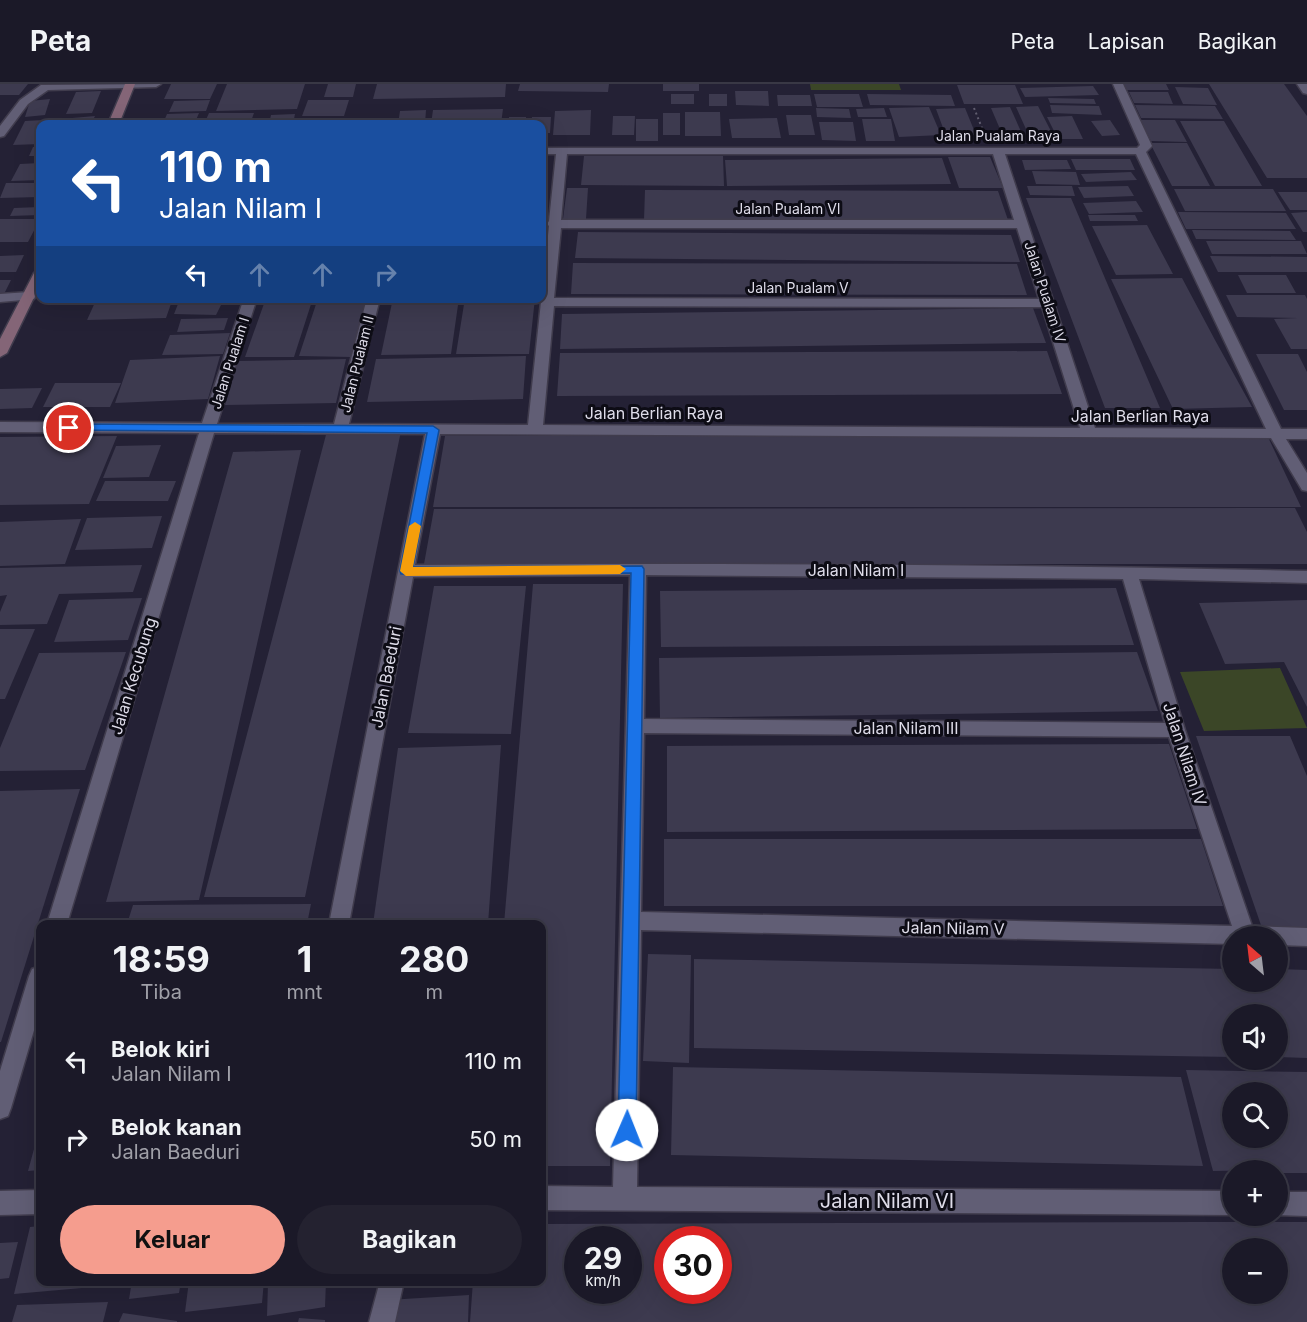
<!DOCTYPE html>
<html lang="id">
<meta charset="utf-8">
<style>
:root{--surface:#1b1928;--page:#242230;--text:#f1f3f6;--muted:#a0a0a8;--line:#393845;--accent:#f59d8e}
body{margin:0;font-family:Inter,sans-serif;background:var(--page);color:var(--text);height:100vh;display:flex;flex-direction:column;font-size:22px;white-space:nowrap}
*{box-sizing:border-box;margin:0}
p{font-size:20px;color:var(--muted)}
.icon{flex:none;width:33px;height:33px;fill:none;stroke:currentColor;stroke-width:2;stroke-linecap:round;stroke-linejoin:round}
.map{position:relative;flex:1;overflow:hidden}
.side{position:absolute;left:36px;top:836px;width:510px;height:366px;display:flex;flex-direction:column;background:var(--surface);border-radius:12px;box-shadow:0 6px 24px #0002,0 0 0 2px var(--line)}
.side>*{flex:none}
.top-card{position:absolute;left:36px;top:36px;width:510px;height:183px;border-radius:12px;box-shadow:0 6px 24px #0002,0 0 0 2px var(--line);background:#1a4fa0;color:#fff;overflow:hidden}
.needle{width:39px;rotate:332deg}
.tools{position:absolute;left:1222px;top:842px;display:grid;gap:12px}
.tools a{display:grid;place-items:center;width:66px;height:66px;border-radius:50%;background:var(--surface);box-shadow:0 6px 24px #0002,0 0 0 2px var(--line);font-size:30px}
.speed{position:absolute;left:564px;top:1142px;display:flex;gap:12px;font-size:30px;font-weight:700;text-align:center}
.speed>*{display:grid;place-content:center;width:78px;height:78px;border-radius:50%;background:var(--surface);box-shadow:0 6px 24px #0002,0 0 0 2px var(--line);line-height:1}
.speed small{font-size:15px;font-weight:400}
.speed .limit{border:9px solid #d22;background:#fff;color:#111}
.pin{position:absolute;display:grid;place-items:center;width:51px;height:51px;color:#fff;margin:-26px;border:3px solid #fff;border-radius:50%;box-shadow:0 2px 6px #0007}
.me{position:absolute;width:66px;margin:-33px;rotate:1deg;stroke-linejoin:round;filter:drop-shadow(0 0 4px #0008)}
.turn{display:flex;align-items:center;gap:21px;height:126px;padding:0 24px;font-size:27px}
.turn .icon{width:78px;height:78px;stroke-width:2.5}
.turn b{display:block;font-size:42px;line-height:51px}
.lanes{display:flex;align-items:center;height:57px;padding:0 24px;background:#0003;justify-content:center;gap:30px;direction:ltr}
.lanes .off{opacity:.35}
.eta{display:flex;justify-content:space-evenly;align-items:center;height:102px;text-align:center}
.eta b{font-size:36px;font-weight:700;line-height:42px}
.action{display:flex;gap:12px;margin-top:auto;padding:12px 24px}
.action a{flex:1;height:69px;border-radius:36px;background:var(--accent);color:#111;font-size:24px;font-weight:700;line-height:69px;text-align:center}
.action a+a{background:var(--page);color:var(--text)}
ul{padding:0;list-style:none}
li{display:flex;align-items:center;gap:18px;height:78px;padding:0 24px}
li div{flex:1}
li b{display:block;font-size:22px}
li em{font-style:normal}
header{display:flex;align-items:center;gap:36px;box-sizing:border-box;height:84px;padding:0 30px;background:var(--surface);border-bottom:2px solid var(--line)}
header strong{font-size:28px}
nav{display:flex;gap:33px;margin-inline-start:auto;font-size:21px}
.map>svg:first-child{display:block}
.green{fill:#3b4627}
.building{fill:#3d3a4f;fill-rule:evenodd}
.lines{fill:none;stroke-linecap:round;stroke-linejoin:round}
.lane-casing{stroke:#403c4d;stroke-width:3}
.street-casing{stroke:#403c4d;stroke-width:3}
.secondary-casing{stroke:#403c4d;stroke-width:3}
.path{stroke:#605d6f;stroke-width:2;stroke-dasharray:2 3;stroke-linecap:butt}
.lane{fill:#615e75;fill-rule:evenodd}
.street{fill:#615e75;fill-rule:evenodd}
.secondary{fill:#846577;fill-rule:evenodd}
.route{fill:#1a73e8;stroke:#114b97;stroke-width:1.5}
.slow{fill:#f59e0b}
.labels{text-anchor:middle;stroke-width:6;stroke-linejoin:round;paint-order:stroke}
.far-street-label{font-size:14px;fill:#dedce9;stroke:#0d0c15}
.street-label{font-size:16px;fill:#dedce9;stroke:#0d0c15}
.near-street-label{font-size:20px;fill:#dedce9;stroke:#0d0c15}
</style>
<header>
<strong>Peta</strong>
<nav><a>Peta</a><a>Lapisan</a><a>Bagikan</a></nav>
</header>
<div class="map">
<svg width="1307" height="1238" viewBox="0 0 1307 1238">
<rect width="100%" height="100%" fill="#242135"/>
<!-- green -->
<path class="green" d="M 810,0 L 899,0 L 901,6 L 811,6 Z
M 1280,584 L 1307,644 L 1204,647 L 1180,588 Z"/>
<!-- building -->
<path class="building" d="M 0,0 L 28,0 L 19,11 L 0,11 Z
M 171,0 L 217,0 L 210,15 L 164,15 Z
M 227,0 L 305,0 L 297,25 L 216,27 Z
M 328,0 L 356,0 L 353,13 L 324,13 Z
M 377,0 L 506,0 L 505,13 L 373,15 Z
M 520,0 L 609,0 L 608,8 L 518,7 Z
M 663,0 L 699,0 L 699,7 L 663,7 Z
M 1121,0 L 1166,0 L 1169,6 L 1124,6 Z
M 1209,0 L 1284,0 L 1307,32 L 1307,94 L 1267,94 Z
M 957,1 L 1015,1 L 1023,20 L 964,20 Z
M 1093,2 L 1099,11 L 1025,13 L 1020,4 Z
M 1175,3 L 1208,4 L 1217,21 L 1183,20 Z
M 101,7 L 92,29 L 66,30 L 76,8 Z
M 735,7 L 768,7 L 769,22 L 736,21 Z
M 1129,8 L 1168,8 L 1173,20 L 1134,19 Z
M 671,10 L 694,10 L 694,20 L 671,20 Z
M 709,10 L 727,10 L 727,22 L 709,22 Z
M 814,10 L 859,10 L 863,23 L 817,23 Z
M 867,10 L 951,11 L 955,22 L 870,21 Z
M 777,11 L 810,11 L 812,22 L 778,22 Z
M 1048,14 L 1094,15 L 1096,20 L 1050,19 Z
M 50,15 L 45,31 L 25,33 L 30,17 Z
M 210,16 L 206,27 L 169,28 L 174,17 Z
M 308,16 L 349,16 L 344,32 L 302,32 Z
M 1050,21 L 1099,22 L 1102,31 L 1052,29 Z
M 1135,21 L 1215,22 L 1223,35 L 1141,34 Z
M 1038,22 L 1054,53 L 1030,54 L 1016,23 Z
M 929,23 L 941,51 L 899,53 L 889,24 Z
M 1010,23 L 1023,52 L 1003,52 L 991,24 Z
M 816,24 L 849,25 L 851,34 L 817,33 Z
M 884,24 L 887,33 L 858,33 L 856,25 Z
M 965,24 L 976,51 L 946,52 L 936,25 Z
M 503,25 L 501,40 L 431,40 L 433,26 Z
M 426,26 L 425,40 L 398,40 L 400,27 Z
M 591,26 L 590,51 L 553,51 L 555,27 Z
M 685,28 L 720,28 L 721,52 L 685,52 Z
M 199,29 L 196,36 L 164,37 L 167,30 Z
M 209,29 L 254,29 L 250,40 L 204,40 Z
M 663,29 L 680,29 L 680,51 L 663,51 Z
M 295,30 L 293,40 L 269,40 L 271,31 Z
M 786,31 L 811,31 L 815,51 L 789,51 Z
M 95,32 L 91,40 L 69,40 L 72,34 Z
M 613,32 L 635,32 L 634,51 L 612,51 Z
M 1072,32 L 1083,55 L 1058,55 L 1047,33 Z
M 509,33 L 526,33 L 526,40 L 509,40 Z
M 532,33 L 551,33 L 550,49 L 542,49 L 542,40 L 531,40 Z
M 300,34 L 334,34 L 332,40 L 297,40 Z
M 378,34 L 377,40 L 343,40 L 345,35 Z
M 777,34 L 781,54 L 732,54 L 729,35 Z
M 63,35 L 61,40 L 40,40 L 40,60 L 13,61 L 25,37 Z
M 636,35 L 658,35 L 658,57 L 636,57 Z
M 862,35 L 891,35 L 895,57 L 866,57 Z
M 1110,36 L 1120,51 L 1102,52 L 1091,37 Z
M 1140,36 L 1175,36 L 1187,58 L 1151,57 Z
M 1180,37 L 1224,37 L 1262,102 L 1215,102 Z
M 142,38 L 195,38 L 194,40 L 141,40 Z
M 819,38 L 853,38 L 856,57 L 822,56 Z
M 1150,59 L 1187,59 L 1210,102 L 1172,102 Z
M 33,63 L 40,63 L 40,72 L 29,72 Z
M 584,72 L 723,72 L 724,102 L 581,101 Z
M 948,73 L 990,73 L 1003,104 L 959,104 Z
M 942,74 L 951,100 L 727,102 L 725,76 Z
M 1071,75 L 1130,75 L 1135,86 L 1076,86 Z
M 1022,76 L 1067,76 L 1071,85 L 1025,86 Z
M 40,79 L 40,96 L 11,97 L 20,80 Z
M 1032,87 L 1076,88 L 1080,101 L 1036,100 Z
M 1131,88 L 1137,96 L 1086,98 L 1081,90 Z
M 6,99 L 40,99 L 40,113 L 0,114 Z
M 1027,102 L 1072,102 L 1075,112 L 1030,111 Z
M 1128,102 L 1134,112 L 1084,114 L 1078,103 Z
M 567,104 L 588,104 L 586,135 L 563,135 Z
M 1174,105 L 1273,105 L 1286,127 L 1185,127 Z
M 645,106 L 998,107 L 1008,136 L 644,136 Z
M 1278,108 L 1307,108 L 1307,126 L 1290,126 Z
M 1026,114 L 1071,114 L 1160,324 L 1105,324 Z
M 1136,117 L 1143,128 L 1089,130 L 1083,119 Z
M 40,123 L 40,131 L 10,132 L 14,124 Z
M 1178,128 L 1286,129 L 1296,145 L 1186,145 Z
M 1307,128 L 1307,148 L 1303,148 L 1291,129 Z
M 1088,131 L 1135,131 L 1138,137 L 1090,137 Z
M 0,135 L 40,135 L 28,158 L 0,158 Z
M 1147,141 L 1173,190 L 1116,191 L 1092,142 Z
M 1192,146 L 1290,147 L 1296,156 L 1196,155 Z
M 578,148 L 1011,151 L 1020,178 L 575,174 Z
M 1206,157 L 1301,157 L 1307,170 L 1212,170 Z
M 24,171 L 16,188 L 0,188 L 0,172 Z
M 1210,172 L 1307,173 L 1307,188 L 1218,188 Z
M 573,179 L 1017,180 L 1027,211 L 571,210 Z
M 1238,191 L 1286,191 L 1296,209 L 1247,209 Z
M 1182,194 L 1215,256 L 1252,323 L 1173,325 L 1111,195 Z
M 0,196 L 11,196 L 4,210 L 0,210 Z
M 1226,211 L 1305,211 L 1307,215 L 1307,265 L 1291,265 L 1274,235 L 1298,234 L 1237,233 Z
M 97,214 L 173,214 L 166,234 L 87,236 Z
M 210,214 L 239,214 L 238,219 L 214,220 L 221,221 L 216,231 L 174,230 L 178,220 L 209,220 Z
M 266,214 L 313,214 L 294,273 L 245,273 Z
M 318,214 L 368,214 L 351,273 L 299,272 Z
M 393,214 L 459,214 L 451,270 L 381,271 Z
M 465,214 L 535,214 L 529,270 L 456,270 Z
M 1033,224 L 1046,259 L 560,265 L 562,230 Z
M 228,234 L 224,246 L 177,248 L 181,235 Z
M 230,249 L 223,270 L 162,271 L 170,251 Z
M 1047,267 L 1062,310 L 557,312 L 560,269 Z
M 1256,270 L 1298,270 L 1307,288 L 1307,326 L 1284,326 Z
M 220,272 L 208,315 L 115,319 L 130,276 Z
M 526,272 L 523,315 L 367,318 L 376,275 Z
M 346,275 L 336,319 L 225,321 L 238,277 Z
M 55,299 L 121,299 L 110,323 L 43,323 Z
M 42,304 L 32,324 L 0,325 L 0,305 Z
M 327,347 L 401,347 L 305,813 L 204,813 Z
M 1108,351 L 1267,351 L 1301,423 L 433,423 L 445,352 Z
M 117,352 L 89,420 L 0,421 L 0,353 Z
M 161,361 L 149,393 L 103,394 L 116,362 Z
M 301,366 L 199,816 L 106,818 L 233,368 Z
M 105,397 L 176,397 L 168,417 L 96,417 Z
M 1295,424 L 1307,448 L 1307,480 L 424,480 L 434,425 Z
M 162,432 L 152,464 L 75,466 L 87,434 Z
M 81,435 L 65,480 L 0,482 L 0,438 Z
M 142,481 L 133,508 L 59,510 L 47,540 L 0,541 L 0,528 L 7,511 L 0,512 L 0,484 Z
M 533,500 L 623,500 L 610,1082 L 542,1082 L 542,840 L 504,840 Z
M 434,502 L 526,502 L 511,650 L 408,649 Z
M 1116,504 L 1134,561 L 661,563 L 660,507 Z
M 142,514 L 128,556 L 54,558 L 69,516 Z
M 1307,516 L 1307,623 L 1284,578 L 1225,580 L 1199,519 Z
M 0,545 L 35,545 L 5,615 L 0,615 Z
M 126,568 L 85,686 L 0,687 L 0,664 L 39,569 Z
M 1137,568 L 1158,627 L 660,634 L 659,574 Z
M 1196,652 L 1290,652 L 1307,692 L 1307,847 L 1263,847 Z
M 1169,660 L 1197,745 L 667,748 L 667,662 Z
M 501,661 L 488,840 L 373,840 L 398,664 Z
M 80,705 L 1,958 L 0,958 L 0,707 Z
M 664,755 L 1201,755 L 1223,822 L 664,822 Z
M 311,820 L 307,840 L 127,840 L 133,821 Z
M 648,870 L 691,871 L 689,979 L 643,977 Z
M 694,875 L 1233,885 L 1233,897 L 1278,897 L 1278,885 L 1307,886 L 1307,974 L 1278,973 L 1278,930 L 1233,930 L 1233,973 L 694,964 Z
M 673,983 L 1181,993 L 1203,1082 L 671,1071 Z
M 1186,986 L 1307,988 L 1307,1089 L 1278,1089 L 1278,1086 L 1213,1087 ZM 1233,1008 L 1278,1008 L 1278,1053 L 1233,1053 Z
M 40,1043 L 40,1086 L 28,1087 Z
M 1201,1138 L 1307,1138 L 1307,1238 L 470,1238 L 473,1197 L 542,1197 L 542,1140 ZM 578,1155 L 628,1155 L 628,1206 L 578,1206 ZM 668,1155 L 718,1155 L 718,1206 L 668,1206 ZM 1233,1164 L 1278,1164 L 1278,1209 L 1233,1209 Z
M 40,1142 L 40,1197 L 127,1197 L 127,1200 L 14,1210 L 30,1143 Z
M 18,1158 L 9,1194 L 0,1195 L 0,1159 Z
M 132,1197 L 181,1197 L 179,1209 L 129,1215 Z
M 189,1197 L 264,1197 L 262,1219 L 185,1228 Z
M 285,1197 L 326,1197 L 325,1223 L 267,1232 L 268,1199 Z
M 469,1211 L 468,1238 L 385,1238 L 388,1216 Z
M 108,1218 L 103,1238 L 12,1238 L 17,1221 Z
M 123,1229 L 177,1237 L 177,1238 L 119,1238 Z
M 299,1234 L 325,1236 L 325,1238 L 298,1238 Z"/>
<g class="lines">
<!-- lane casing -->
<g class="lane-casing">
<path id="lane" d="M 161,0 L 156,3 L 48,6 L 28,20 L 4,52 L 0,53 L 0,42 L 20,16 L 41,1 Z"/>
</g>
<!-- street casing -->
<g class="street-casing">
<path id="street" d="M 1113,0 L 1123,0 L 1152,62 L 1146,68 L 1281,345 L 1307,345 L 1307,355 L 1286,355 L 1307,389 L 1307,407 L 1302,406 L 1271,354 L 440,350 L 415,481 C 713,479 1010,480 1307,487 L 1307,499 L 1139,495 L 1185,646 L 1252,842 L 1307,844 L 1307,862 L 1278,861 L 1278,852 L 1233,852 L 1233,860 L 641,846 L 637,1103 L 1233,1107 L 1233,1131 L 542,1126 L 542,1102 L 613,1103 L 630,491 L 413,493 L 349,840 L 329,840 L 425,350 L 214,349 L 67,840 L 47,840 L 199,349 L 0,348 L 0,338 L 202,339 L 244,214 L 257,214 L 217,340 L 334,340 L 367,214 L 380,214 L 349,340 L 528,341 L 549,142 L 547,140 L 549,137 L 556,70 L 542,70 L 542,64 L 1137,64 L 1140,61 ZM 567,70 L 993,70 L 1014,136 L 561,136 ZM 1005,70 L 1136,70 L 1266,345 L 1095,344 ZM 561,144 L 1017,144 L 1039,215 L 554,214 ZM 554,222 L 1042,223 L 1080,344 L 543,341 ZM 646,491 L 1123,495 L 1165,639 L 644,635 ZM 644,649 L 1169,653 L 1232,842 L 641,828 Z
M 1297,0 L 1307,0 L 1307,10 L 1303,9 Z
M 29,208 L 34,209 L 36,212 L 34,215 L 0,218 L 0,210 Z
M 40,882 L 40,926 L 11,1024 L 8,1032 L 0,1035 L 0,987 L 29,892 L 32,885 Z
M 40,1106 L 40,1130 L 0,1131 L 0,1107 Z
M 1278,1108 L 1307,1108 L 1307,1132 L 1276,1131 L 1278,1131 Z
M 380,1197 L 404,1197 L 395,1238 L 369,1238 Z"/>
</g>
<!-- secondary casing -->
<g class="secondary-casing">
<path id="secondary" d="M 125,0 L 135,0 L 119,40 L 108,40 Z
M 40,185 L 40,201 L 7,269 L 0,273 L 0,255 L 34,189 Z"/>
</g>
<!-- path -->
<path class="path" d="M 974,24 L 982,44"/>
<!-- lane -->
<use href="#lane" class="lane"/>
<!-- street -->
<use href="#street" class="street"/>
<!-- secondary -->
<use href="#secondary" class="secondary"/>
</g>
<!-- route -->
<path class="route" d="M 69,340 L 433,342 L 439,346 L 413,483 L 642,482 L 644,485 L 636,1046 L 633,1052 L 627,1055 L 621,1052 L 618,1046 L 631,489 L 401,490 L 400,487 L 427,349 L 66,346 L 64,344 Z"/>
<!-- slow -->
<path class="slow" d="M 415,438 L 421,442 L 413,483 L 620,481 L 626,485 L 620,490 L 406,492 L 400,487 L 409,442 Z"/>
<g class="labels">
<!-- far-street labels -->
<g class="far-street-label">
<text x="998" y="57">Jalan Pualam Raya</text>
<text x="788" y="130">Jalan Pualam VI</text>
<text x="798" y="209">Jalan Pualam V</text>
<text transform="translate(1045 208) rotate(72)" y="5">Jalan Pualam IV</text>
<text transform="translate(230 279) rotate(-72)" y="5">Jalan Pualam I</text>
<text transform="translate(357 280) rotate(-76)" y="5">Jalan Pualam II</text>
</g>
<!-- street labels -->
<g class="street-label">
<text x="654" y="335">Jalan Berlian Raya</text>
<text x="1140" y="338">Jalan Berlian Raya</text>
<text x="856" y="492">Jalan Nilam I</text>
<text transform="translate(133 592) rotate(-73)" y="6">Jalan Kecubung</text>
<text transform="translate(386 593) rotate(-79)" y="6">Jalan Baeduri</text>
<text x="906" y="650">Jalan Nilam III</text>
<text transform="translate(1185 670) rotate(72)" y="6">Jalan Nilam IV</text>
<text transform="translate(953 844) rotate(1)" y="6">Jalan Nilam V</text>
</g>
<!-- near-street labels -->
<g class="near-street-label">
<text x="887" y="1124">Jalan Nilam VI</text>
</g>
</g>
</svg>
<div class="tools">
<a><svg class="needle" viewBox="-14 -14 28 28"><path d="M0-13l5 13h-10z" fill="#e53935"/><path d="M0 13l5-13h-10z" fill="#a0a0a8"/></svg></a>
<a><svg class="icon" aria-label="sound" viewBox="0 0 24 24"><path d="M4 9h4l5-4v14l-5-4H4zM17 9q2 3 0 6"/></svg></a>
<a><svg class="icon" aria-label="search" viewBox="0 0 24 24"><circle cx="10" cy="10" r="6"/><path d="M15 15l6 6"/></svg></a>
<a>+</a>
<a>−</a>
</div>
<div class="speed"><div>29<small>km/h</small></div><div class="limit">30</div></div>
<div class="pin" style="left:69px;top:344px;background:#d93025"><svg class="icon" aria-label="arrive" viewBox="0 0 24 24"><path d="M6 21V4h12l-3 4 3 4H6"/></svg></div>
<svg class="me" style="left:627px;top:1046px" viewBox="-20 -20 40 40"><circle r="19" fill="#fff"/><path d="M0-13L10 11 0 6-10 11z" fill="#1a73e8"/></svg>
<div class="top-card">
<div class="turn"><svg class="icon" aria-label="left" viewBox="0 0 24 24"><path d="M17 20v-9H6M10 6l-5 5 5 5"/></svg><div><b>110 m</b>Jalan Nilam I</div></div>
<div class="lanes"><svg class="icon" aria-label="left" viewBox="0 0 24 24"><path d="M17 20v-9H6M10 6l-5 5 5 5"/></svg><svg class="icon off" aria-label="ahead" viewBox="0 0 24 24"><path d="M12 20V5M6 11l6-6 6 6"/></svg><svg class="icon off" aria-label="ahead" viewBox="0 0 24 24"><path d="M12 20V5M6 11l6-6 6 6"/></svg><svg class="icon off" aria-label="right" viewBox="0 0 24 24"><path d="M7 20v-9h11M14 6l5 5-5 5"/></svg></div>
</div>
<section class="side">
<div class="eta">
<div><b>18:59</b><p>Tiba</p></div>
<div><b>1</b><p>mnt</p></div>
<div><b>280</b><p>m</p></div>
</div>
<ul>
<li><svg class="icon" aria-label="left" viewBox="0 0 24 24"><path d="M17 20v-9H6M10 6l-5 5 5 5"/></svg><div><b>Belok kiri</b><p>Jalan Nilam I</p></div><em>110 m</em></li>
<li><svg class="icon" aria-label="right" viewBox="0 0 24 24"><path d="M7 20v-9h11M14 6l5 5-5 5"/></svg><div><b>Belok kanan</b><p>Jalan Baeduri</p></div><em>50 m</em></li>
</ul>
<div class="action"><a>Keluar</a><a>Bagikan</a></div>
</section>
</div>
